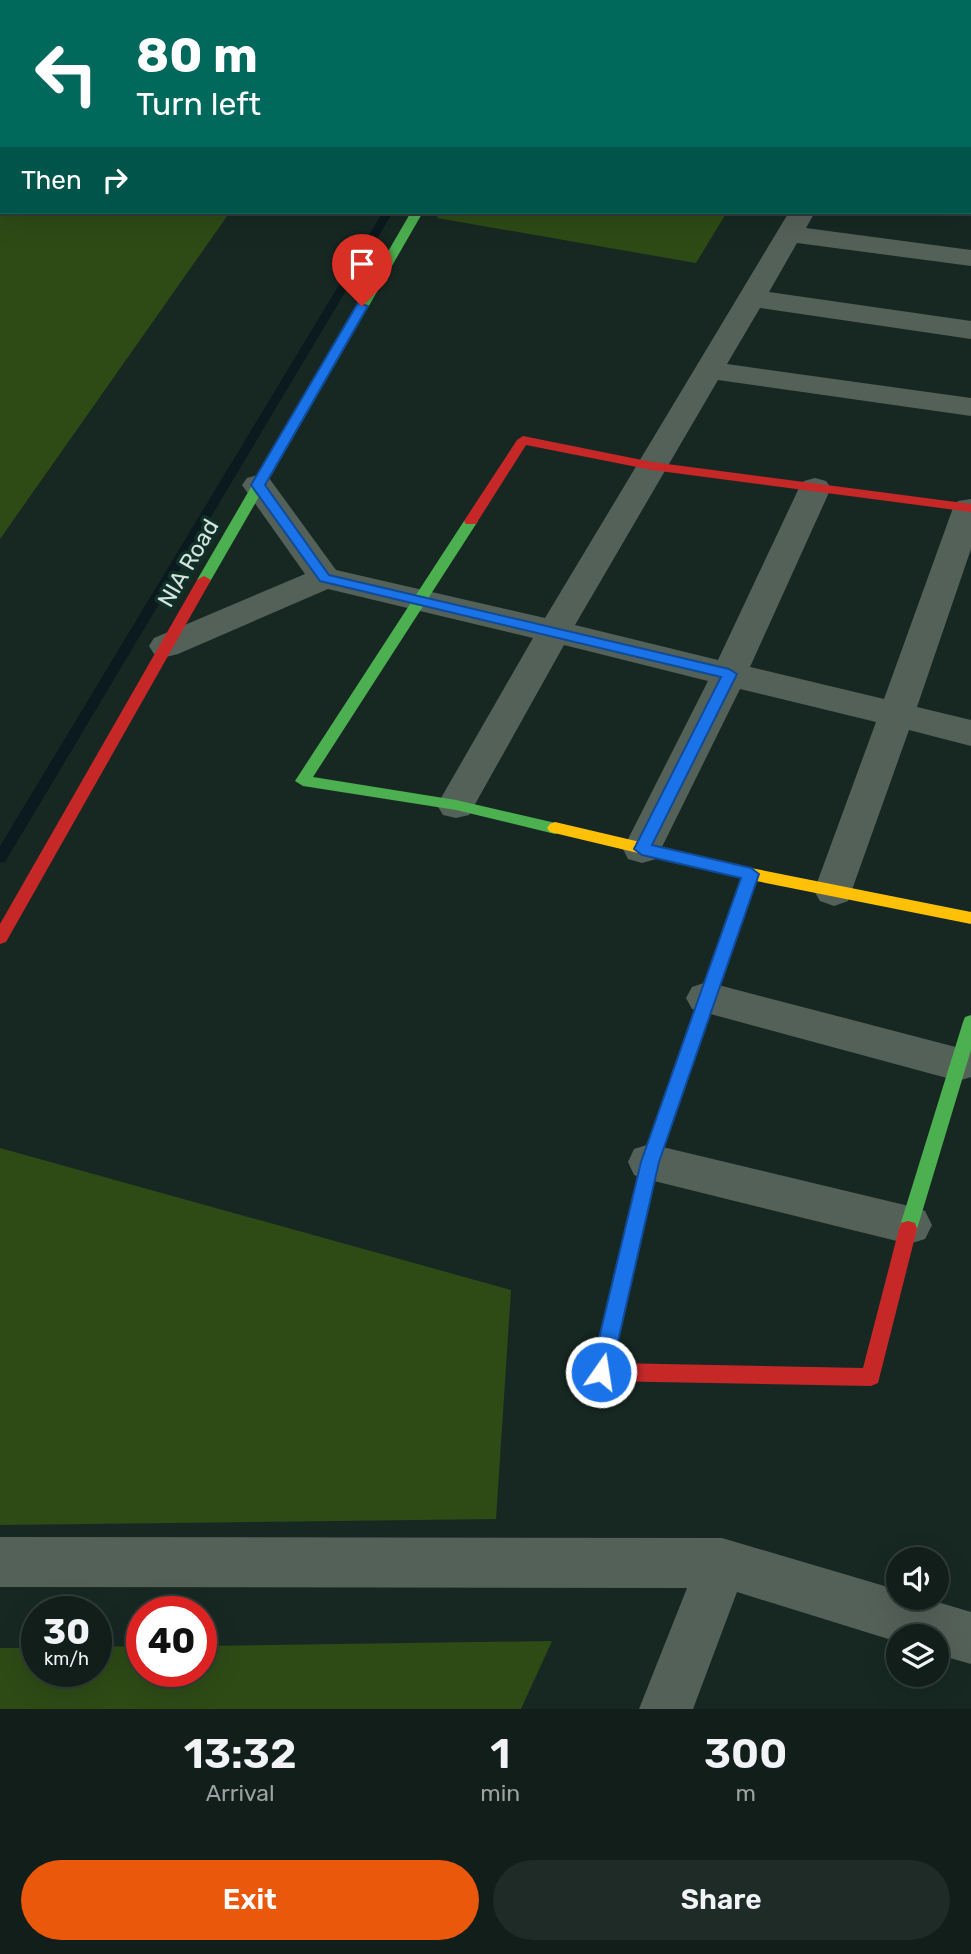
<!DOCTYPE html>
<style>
:root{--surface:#111e1a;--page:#1e2b27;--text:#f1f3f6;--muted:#9ca2a2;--line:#303c39;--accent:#ea580c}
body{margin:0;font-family:Rubik,sans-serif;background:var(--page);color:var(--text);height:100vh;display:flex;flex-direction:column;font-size:26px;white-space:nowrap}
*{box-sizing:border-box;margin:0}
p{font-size:23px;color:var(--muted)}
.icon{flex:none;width:38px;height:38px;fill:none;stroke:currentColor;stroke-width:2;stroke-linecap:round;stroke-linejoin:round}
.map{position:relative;height:1709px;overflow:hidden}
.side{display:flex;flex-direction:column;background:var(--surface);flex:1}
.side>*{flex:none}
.top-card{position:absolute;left:0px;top:0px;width:971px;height:214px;box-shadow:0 7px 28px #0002,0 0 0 2px var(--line);background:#00695c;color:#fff;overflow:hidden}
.tools{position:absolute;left:886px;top:1547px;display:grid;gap:14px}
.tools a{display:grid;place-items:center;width:63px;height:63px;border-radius:50%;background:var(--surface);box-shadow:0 7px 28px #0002,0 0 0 2px var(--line);font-size:35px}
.speed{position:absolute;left:21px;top:1596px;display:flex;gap:14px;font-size:35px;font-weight:700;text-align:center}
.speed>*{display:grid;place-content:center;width:91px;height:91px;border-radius:50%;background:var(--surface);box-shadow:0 7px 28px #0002,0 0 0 2px var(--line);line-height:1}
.speed small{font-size:18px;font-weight:400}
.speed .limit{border:10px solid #d22;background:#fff;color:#111}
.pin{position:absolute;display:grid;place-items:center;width:60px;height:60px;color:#fff;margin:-72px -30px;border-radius:50% 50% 50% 0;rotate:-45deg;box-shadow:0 0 7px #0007}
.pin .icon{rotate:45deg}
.me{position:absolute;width:77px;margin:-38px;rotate:13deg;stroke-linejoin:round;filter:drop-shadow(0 0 5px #0008)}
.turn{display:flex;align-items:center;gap:24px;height:147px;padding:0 21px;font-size:32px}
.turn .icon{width:91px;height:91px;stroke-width:2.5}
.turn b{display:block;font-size:49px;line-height:60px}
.then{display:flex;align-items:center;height:66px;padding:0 21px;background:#0003;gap:14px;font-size:26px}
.eta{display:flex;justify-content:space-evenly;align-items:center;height:119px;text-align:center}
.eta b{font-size:42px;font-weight:600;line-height:49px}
.action{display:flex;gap:14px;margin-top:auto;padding:14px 21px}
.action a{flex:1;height:80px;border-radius:42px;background:var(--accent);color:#fff;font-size:28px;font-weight:600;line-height:80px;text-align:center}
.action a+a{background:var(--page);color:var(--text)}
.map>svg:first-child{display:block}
.green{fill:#2e4b16}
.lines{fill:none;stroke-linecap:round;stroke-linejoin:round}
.stream{fill:#0a1a1e;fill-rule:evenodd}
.street{fill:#546159;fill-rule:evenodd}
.fast{fill:#4caf50;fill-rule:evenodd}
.slow{fill:#ffc107;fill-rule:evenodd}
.jam{fill:#c62828;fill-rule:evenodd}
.route{fill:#1a73e8;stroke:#114b97;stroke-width:2}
.labels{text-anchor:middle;stroke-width:7;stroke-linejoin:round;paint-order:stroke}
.street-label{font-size:23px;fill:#d4e5df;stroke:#102f26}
</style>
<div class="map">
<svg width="971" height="1709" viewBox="0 0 971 1709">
<rect width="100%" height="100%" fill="#172823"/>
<!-- green -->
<path class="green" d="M 0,0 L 858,0 L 2,2 L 2,212 L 230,212 L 0,539 Z
M 440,212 L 727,212 L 696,263 L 437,218 Z
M 0,1148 L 511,1290 L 496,1519 L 0,1525 Z
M 552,1641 L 521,1709 L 0,1709 L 0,1648 L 37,1648 L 37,1671 L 96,1671 L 96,1647 L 142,1646 L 142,1671 L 201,1671 L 201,1646 Z"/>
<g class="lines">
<!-- stream -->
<path class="stream" d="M 511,0 L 519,0 L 510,2 Z
M 383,212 L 393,212 L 5,862 L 0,863 L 0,846 Z"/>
<!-- street -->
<path class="street" d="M 970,26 L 971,26 L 971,40 L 970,40 Z
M 970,70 L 971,70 L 971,84 L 970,84 Z
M 970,125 L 971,125 L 971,141 L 970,141 Z
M 970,184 L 971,184 L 971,200 L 970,200 Z
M 789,212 L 815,212 L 806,228 L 971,250 L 971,266 L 797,243 L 769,292 L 971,321 L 971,339 L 760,308 L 727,364 L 971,398 L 971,416 L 718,380 L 575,625 L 718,660 L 799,488 L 804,481 L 815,478 L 826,481 L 831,488 L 750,667 L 884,699 L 953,508 L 958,501 L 971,499 L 971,549 L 917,707 L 971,720 L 971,746 L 909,730 L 848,901 L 834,906 L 820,901 L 814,891 L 876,722 L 740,689 L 661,849 L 656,859 L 642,863 L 628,859 L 623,849 L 708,681 L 564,645 L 469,815 L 456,818 L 443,815 L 437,805 L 533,638 L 328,589 L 178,654 L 166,657 L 154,654 L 149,646 L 154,638 L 305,574 L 242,485 L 247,478 L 258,475 L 269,478 L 336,570 L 545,618 Z
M 707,982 L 971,1051 L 971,1077 L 958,1081 L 692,1009 L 686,998 L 692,987 Z
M 650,1144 L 909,1206 L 925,1211 L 932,1225 L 925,1239 L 909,1244 L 650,1180 L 634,1175 L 628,1162 L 634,1149 Z
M 0,1537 L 722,1538 L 898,1590 L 898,1598 L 924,1598 L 971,1612 L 971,1664 L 936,1654 L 936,1636 L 898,1636 L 898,1642 L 737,1592 L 693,1709 L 639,1709 L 687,1588 L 0,1587 Z"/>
<!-- fast -->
<path class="fast" d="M 411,212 L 423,212 L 211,580 L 209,583 L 199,583 L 197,580 Z
M 471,517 L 478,521 L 313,777 L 456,800 L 560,824 L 563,828 L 560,832 L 555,834 L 456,810 L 303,786 L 295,781 L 464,521 Z
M 751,868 L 759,874 L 659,1162 L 618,1343 L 615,1349 L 608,1352 L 601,1349 L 598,1343 L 641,1162 L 743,874 Z
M 971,1015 L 971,1050 L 917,1229 L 915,1235 L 908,1237 L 901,1235 L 899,1229 L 963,1022 L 965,1017 Z"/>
<!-- slow -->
<path class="slow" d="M 536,0 L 546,0 L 535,2 Z
M 555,822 L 751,868 L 971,912 L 971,924 L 751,880 L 550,832 L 547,828 L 550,824 Z"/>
<!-- jam -->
<path class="jam" d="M 523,436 L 652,462 L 971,504 L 971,512 L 652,470 L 526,445 L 476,524 L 466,524 L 464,521 L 517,440 Z
M 204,576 L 211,580 L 6,942 L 0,944 L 0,924 L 197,580 Z
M 908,1221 L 915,1223 L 917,1229 L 878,1383 L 871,1386 L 601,1381 L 594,1378 C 589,1367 596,1348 601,1337 L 608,1334 L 615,1337 L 618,1343 L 613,1363 L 863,1368 L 899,1229 L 901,1223 Z"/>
</g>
<!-- route -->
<path class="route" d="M 358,303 L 368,306 L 265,485 L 329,575 L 729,669 L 737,674 L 652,845 L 751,868 L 759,874 L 659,1162 L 611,1372 L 608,1378 L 601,1381 L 594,1378 L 591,1372 L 641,1162 L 741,878 L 642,855 L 634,849 L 721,677 L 320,581 L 251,485 Z"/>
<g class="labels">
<!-- street labels -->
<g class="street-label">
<text transform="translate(188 563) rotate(-60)" y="8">NIA Road</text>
</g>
</g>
</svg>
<div class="tools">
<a><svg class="icon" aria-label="sound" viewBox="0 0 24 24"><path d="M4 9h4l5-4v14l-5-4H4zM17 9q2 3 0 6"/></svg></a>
<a><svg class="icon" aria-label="layers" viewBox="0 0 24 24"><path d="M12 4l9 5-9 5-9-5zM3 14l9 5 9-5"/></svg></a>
</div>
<div class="speed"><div>30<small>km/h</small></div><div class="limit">40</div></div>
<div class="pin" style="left:362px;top:306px;background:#d93025"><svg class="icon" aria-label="arrive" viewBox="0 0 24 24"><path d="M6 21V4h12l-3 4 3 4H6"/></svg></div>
<svg class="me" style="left:601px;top:1372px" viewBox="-20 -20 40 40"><circle r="17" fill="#1a73e8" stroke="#fff" stroke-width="3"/><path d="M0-11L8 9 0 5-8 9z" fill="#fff"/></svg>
<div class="top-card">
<div class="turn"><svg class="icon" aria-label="left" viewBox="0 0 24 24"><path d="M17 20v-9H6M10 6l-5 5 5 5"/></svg><div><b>80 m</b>Turn left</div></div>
<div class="then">Then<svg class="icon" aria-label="right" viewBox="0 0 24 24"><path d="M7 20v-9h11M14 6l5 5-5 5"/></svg></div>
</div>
</div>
<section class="side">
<div class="eta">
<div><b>13:32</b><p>Arrival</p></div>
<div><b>1</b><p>min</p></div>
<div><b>300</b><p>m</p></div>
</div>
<div class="action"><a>Exit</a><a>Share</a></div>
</section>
